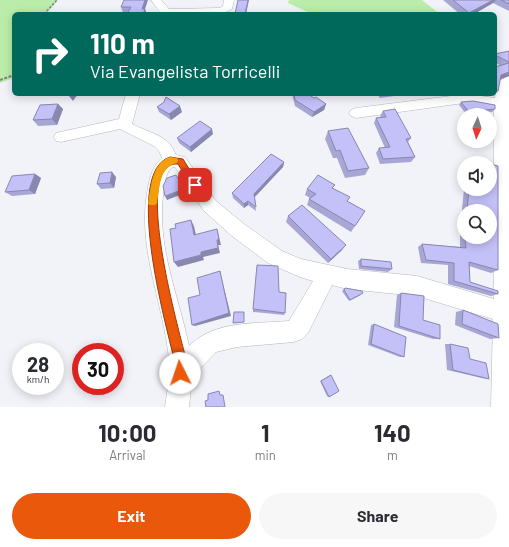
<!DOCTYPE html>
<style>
:root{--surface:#fff;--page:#f7f7f7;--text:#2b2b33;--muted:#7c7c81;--accent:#ea580c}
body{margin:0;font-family:Barlow,sans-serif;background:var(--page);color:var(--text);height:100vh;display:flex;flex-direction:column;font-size:15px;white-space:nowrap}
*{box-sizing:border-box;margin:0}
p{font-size:13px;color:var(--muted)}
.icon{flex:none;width:22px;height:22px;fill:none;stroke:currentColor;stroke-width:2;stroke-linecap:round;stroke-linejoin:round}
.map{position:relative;height:407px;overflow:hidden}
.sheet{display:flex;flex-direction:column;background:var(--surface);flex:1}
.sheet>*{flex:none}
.banner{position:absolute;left:12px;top:12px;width:485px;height:84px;border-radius:6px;box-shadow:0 2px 10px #0003;background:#00695c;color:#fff;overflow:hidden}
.needle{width:26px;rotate:184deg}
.controls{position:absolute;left:457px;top:108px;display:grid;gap:8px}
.controls a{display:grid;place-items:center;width:40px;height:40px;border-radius:50%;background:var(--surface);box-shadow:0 2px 10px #0003;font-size:20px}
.speed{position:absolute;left:12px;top:343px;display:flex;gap:8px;font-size:20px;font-weight:700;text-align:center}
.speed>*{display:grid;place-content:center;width:52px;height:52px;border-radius:50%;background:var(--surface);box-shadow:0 2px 10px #0003;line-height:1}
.speed small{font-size:10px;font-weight:400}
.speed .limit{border:6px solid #d22;background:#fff;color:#111}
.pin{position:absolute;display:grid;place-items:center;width:34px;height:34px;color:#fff;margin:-17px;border-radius:8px;box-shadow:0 2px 6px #0006}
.me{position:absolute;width:44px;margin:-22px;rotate:356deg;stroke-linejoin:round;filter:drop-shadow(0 0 3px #0008)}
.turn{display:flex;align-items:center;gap:14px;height:84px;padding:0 12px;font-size:18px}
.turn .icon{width:52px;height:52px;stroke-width:2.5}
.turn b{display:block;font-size:28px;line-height:34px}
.eta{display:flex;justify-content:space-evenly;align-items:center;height:68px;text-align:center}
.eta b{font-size:24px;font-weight:700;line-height:28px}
.action{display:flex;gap:8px;margin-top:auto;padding:8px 12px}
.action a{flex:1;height:46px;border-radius:24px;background:var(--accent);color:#fff;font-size:16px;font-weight:700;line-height:46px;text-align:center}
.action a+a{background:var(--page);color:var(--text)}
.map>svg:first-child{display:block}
.green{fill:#bbedaa}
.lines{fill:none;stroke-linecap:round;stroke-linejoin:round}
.minor-casing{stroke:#b6b6bc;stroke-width:1}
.path-far1{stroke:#818185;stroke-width:1.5;stroke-dasharray:2.5 1.5;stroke-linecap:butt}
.path{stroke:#818185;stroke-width:2;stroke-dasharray:3 1.5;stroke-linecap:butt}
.minor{fill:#fff;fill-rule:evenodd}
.wall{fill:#a8a6d5;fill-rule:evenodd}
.shaded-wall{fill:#8887ae}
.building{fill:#c3c1f8;stroke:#8887ae}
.route{fill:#ea580c;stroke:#983908}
.slow{fill:#f59e0b}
</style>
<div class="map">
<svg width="509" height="407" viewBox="0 0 509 407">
<rect width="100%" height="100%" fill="#f2f2f9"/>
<!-- green -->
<path class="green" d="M 0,0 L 58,0 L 46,14 L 14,14 L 14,78 L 0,83 Z
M 289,0 L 422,0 L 436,11 L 444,14 L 312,14 L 288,3 Z"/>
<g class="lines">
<!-- minor casing -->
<g class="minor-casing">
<path id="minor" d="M 151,0 L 161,0 L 169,9 L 220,8 L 223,6 L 224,0 L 234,0 L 232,9 L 222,14 L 159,14 L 160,12 Z
M 509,76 L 509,407 L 491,407 L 493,319 L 417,296 L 347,289 L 332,285 L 308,333 L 302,339 L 294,342 L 237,347 L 216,352 L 192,377 L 189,407 L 165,407 C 167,391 171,375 169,359 C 163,300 136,247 148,187 C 150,177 153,165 162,158 L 159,151 L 154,146 L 120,129 L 61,142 L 56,141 L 54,137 L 56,133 L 119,119 L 126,94 L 140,94 L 132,124 C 149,133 169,135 176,155 L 185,157 L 216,201 L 244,224 L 282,251 L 301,259 L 347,269 L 417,276 L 494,299 L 494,107 L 471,102 L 356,118 L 351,116 L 349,113 L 351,110 L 356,108 L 467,94 L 495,98 L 497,82 ZM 173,167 L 175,167 L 204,211 L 232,236 L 268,263 L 300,277 L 313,281 L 289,321 C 255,324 215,320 189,346 C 178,293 155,243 164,189 C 165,181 166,171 173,167 Z"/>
</g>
<!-- path-far1 -->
<path class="path-far1" d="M 44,14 L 57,0"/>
<!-- path -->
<path class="path" d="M 0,80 L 14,75"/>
<!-- minor -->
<use href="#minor" class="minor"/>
</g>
<!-- wall -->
<path class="wall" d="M 148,0 L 128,13 L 123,13 L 121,7 Z
M 443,0 L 509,0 L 509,11 L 493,3 L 474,14 L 460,14 Z
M 509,51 L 509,76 L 500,79 L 498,91 L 494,96 L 478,94 L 495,94 L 495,67 L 500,65 L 495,63 L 495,54 Z
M 292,94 L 308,94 L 314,98 L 326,104 L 324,110 L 312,117 L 295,106 Z
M 377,94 L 395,94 L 394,96 L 380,98 Z
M 461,102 L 495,109 L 492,112 L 466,114 L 459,105 Z
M 58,104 L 63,109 L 57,125 L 38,126 L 33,120 Z
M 157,107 L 182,112 L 171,120 L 159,112 Z
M 383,111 L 411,138 L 408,142 L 415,157 L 411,162 L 380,164 L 376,153 L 379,148 L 385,148 L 374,123 L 376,118 L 381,117 L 380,116 Z
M 328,131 L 369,168 L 365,175 L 345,178 L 337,158 L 333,158 L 325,139 Z
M 213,134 L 191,152 L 179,143 L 177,138 Z
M 284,162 L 283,167 L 254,197 L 256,211 L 248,205 L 244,208 L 233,198 L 232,193 Z
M 35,174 L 41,178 L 35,194 L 12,196 L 5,192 Z
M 116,177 L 114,188 L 101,189 L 97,184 Z
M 333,188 L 347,201 L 355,226 L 351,232 L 307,205 L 309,199 L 310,198 L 305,195 L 307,189 Z
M 464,189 L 490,189 L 498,270 L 491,273 L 469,266 L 470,282 L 498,294 L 491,296 L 448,284 L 448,265 L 421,263 L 418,247 L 422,244 L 460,247 L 460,230 ZM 464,211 L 490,211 L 490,237 L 464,237 Z
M 288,216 L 342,250 L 328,263 L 286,222 Z
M 361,259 L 392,269 L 388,272 L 359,269 L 358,261 Z
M 345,288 L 361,295 L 349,301 L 342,291 Z
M 279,292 L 285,313 L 284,315 L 253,312 L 253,309 Z
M 401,293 L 423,320 L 440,339 L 433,339 L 394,327 L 397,295 Z
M 463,310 L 499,338 L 490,339 L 455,325 L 456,312 Z
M 374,324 L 404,357 L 400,357 L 368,345 L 371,325 Z
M 445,344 L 450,344 L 470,359 L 489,379 L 482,378 L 447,370 Z
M 330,375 L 331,375 L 329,397 L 327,396 L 320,381 Z"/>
<!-- shaded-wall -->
<path class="shaded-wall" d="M 145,0 L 148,0 L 145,9 L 147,14 L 143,14 L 142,9 Z
M 248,0 L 249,0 L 246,14 L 245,14 Z
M 493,0 L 496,0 L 493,3 L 474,14 L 468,14 Z
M 509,72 L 509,76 L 496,81 L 501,75 Z
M 71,94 L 78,94 L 73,101 L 69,96 Z
M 58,104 L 63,109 L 57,125 L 52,119 Z
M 326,104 L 324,110 L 312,117 L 314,112 Z
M 180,106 L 182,112 L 171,120 L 169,114 Z
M 212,129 L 213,134 L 191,152 L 190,147 Z
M 284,162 L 283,167 L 254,198 L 254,194 Z
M 112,172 L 116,177 L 114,188 L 110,183 Z
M 35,174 L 41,178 L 35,194 L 29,190 Z
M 184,189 L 185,193 L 167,200 L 165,196 Z
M 248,201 L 248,205 L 244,208 L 244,204 Z
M 191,220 L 194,226 L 197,240 L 194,235 Z
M 217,229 L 221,245 L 218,245 L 220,253 L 203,257 L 204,260 L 178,267 L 174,262 L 201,252 L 217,240 Z
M 346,245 L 342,250 L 328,263 L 331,259 Z
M 220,271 L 221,276 L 231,316 L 195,326 L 192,325 Z"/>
<!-- building -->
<path class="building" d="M 124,0 L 145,0 L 142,9 L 145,9 L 143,14 L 127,14 L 131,7 L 121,7 Z
M 238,0 L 248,0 L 245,14 L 235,14 Z
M 453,0 L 493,0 L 469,13 Z
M 501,0 L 509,0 L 509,4 Z
M 509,51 L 509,62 L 495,55 L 495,54 Z
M 509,63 L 509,72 L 501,75 L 498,91 L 495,90 L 495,67 Z
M 294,94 L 308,94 L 314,98 L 316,97 L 326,104 L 314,112 L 295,100 Z
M 166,97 L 180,106 L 169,114 L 157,107 L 164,102 Z
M 473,101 L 495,105 L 495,109 L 469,112 L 461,102 Z
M 58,104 L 52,119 L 33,120 L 40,105 Z
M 395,109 L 411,138 L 406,139 L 415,157 L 383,159 L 379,148 L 390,147 L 376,118 L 386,117 L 383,111 Z
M 200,121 L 212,129 L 190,147 L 177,138 Z
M 348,128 L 369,168 L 348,171 L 340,150 L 336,151 L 328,131 Z
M 271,154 L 284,162 L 254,194 L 256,207 L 248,201 L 244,204 L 232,193 Z
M 490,164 L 498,166 L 498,270 L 469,262 L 470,282 L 498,291 L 498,294 L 454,281 L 454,263 L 426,260 L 422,244 L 466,248 L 465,237 L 490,237 L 490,211 L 467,211 L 469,189 L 490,189 Z
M 112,172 L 110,183 L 97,184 L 100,173 Z
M 35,174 L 29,190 L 5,192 L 12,176 Z
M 176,175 L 184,189 L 165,196 L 163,186 L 167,178 Z
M 318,175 L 335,185 L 332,188 L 350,197 L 347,201 L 365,211 L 355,226 L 309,199 L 316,194 L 307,189 Z
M 302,205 L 346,245 L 331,259 L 288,216 Z
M 191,220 L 194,235 L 217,229 L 219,239 L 217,240 L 218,248 L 201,252 L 201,255 L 174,262 L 170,229 L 176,228 L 175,224 Z
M 361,259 L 391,262 L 392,269 L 361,266 Z
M 257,265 L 278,266 L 279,292 L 286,293 L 285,313 L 253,309 Z
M 220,271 L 229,313 L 192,325 L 188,298 L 200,295 L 197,278 Z
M 345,288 L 362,291 L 363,293 L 350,300 L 344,290 Z
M 401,293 L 424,296 L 423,320 L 440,325 L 440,339 L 399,326 Z
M 463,310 L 498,324 L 499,338 L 462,324 Z
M 234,312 L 244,312 L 244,322 L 233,323 Z
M 374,324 L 406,337 L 404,357 L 371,344 Z
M 450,344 L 468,348 L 470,359 L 486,363 L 489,379 L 453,370 Z
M 331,375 L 339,391 L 329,397 L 321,381 Z
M 219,391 L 220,395 L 223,395 L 225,407 L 206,407 L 205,401 L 208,400 L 208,394 Z"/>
<!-- route -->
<path class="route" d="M 170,157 L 183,159 L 199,185 L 195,188 L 192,187 L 178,164 C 130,160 180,334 186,359 L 186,373 L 184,377 L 180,379 L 176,377 L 174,359 C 166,324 123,172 170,157 Z"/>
<!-- slow -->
<path class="slow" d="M 170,157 L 177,158 L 178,160 L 177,163 C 159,168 160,186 157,203 L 155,205 L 149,205 L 148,203 C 151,187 152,163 170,157 Z"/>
</svg>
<div class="controls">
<a><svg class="needle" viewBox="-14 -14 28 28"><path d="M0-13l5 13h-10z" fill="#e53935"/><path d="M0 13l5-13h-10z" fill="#7c7c81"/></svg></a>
<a><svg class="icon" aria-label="sound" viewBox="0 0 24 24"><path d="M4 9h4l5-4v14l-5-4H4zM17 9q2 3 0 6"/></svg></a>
<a><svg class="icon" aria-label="search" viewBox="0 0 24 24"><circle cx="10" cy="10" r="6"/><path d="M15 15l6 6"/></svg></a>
</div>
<div class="speed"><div>28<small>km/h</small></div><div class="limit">30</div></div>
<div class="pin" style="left:195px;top:185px;background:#d93025"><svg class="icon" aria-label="arrive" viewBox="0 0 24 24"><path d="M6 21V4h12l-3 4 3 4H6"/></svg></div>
<svg class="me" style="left:180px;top:373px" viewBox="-20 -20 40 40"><circle r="19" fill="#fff"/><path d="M0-13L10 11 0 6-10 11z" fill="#ea580c"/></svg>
<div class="banner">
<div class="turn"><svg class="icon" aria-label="right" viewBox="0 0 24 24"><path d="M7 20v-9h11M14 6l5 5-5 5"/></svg><div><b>110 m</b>Via Evangelista Torricelli</div></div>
</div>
</div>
<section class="sheet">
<div class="eta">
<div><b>10:00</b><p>Arrival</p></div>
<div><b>1</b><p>min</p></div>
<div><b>140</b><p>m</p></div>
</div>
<div class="action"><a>Exit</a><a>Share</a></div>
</section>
